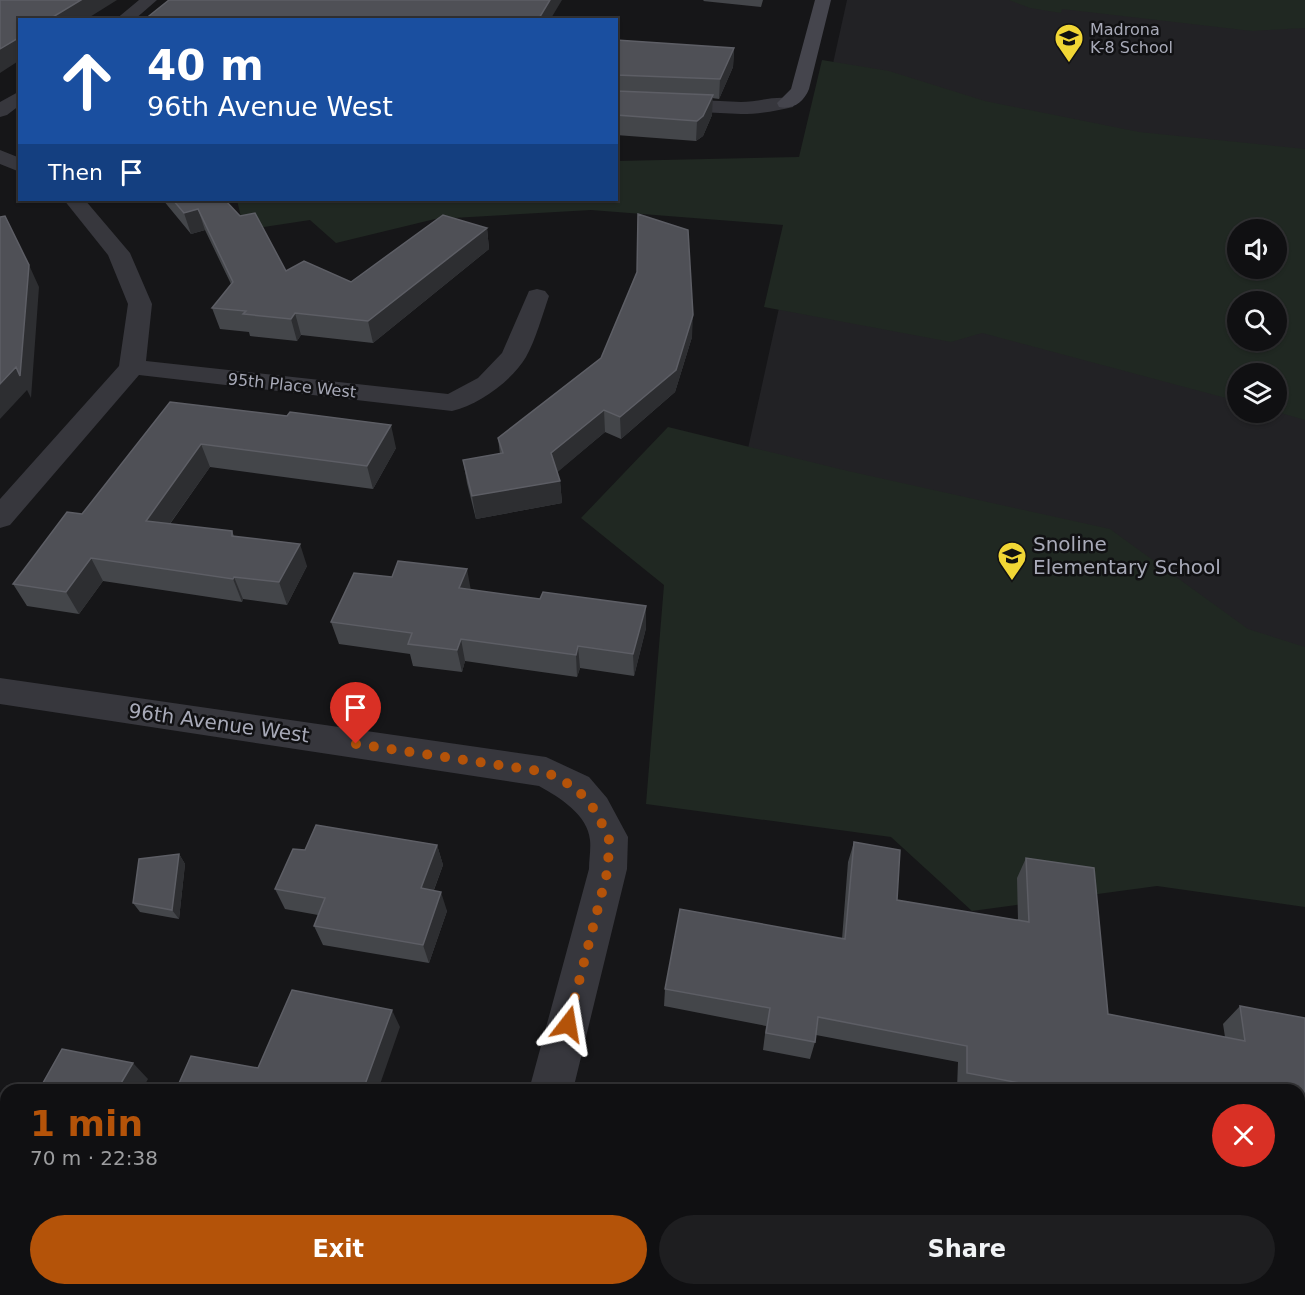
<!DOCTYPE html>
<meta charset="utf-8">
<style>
:root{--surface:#101012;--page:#1e1e20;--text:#f1f3f6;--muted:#9c9d9f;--line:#303032;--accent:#b45309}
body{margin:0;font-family:"DejaVu Sans",sans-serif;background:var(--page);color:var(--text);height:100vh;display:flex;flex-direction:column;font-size:22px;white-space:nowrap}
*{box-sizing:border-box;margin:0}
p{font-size:20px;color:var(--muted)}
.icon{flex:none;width:33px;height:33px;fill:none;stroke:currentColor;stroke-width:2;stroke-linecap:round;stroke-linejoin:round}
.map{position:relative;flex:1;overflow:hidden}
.sheet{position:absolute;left:0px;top:1084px;width:1305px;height:212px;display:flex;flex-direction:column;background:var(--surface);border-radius:18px 18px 0 0;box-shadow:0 2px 4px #0004,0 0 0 2px var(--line)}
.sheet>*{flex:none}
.hud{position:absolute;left:18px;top:18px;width:600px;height:183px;border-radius:0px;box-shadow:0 2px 4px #0004,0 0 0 2px var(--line);background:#1a4fa0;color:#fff;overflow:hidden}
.controls{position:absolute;left:1227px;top:219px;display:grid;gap:12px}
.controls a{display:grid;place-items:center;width:60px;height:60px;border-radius:50%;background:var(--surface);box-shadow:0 2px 4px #0004,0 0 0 2px var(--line);font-size:30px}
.pin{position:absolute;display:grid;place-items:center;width:51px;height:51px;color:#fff;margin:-62px -26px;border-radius:50% 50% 50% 0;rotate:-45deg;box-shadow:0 0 6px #0007}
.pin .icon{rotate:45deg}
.me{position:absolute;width:66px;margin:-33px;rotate:14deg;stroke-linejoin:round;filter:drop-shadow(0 0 4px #0008)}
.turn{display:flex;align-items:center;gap:21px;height:126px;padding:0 30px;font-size:27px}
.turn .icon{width:78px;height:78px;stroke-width:2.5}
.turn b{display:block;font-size:42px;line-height:51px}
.then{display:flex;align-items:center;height:57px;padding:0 30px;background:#0003;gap:12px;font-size:22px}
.round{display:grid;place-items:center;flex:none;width:63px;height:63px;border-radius:32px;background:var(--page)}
.headline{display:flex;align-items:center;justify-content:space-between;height:102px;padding:0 30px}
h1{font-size:36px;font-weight:700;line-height:45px;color:var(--accent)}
.button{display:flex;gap:12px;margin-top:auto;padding:12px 30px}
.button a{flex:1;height:69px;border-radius:36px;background:var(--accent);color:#fff;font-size:24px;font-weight:700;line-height:69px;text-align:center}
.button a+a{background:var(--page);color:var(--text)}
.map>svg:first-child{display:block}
.built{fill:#222225;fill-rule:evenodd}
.green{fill:#202822;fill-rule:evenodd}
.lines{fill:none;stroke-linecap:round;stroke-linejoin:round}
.street{fill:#37373d;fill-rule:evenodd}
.secondary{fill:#45454d;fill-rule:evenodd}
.wall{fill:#44464a}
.shaded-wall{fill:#2d2e31}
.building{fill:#4f5056;stroke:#5d5e65;stroke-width:1.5}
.route{stroke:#b45309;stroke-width:10;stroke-dasharray:0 18}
.labels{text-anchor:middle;stroke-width:5;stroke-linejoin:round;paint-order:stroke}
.far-poi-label{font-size:16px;fill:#a8aab8;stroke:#111113;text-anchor:start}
.far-street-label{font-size:16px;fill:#a8aab8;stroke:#111113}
.poi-label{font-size:20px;fill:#a8aab8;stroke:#111113;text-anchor:start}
.street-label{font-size:20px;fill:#a8aab8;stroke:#111113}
</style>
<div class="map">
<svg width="1305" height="1295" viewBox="0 0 1305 1295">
<rect width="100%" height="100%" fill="#161618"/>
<!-- built -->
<path class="built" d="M 847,0 L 1305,0 L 1305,856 L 681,752 ZM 1238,230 L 1276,230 L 1276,268 L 1238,268 ZM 1238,302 L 1276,302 L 1276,340 L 1238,340 ZM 1238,374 L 1276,374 L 1276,412 L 1238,412 Z"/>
<!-- green -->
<path class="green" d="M 1009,0 L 1305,0 L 1305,28 L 1252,31 L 1062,9 L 1061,13 L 1030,8 Z
M 822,60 L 889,71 L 985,101 L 1139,132 L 1305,149 L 1305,420 L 1277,412 L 1276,374 L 1238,374 L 1237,401 L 982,333 L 951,342 L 764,307 L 783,225 L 591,210 L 435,219 L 336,243 L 310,220 L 244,230 L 237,200 L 616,200 L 617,161 L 799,157 ZM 1238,230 L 1276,230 L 1276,268 L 1238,268 ZM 1238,302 L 1276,302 L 1276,340 L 1238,340 Z
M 668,427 L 848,471 L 1110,529 L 1248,629 L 1305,647 L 1305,907 L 1157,886 L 972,911 L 891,837 L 646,804 L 664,585 L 581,518 Z"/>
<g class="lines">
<!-- street -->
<path class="street" d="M 139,0 L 157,0 L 134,20 L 115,20 Z
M 20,91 L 20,105 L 7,115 L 0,117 L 0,102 Z
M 616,96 L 741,102 C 757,102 777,95 793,99 L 795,103 L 793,107 C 776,111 759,114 741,114 L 616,108 Z
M 0,150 L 20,158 L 20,172 L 0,164 Z
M 64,200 L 85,200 L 130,253 L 152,304 L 146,361 L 448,394 L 478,378 L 502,353 L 529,291 L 537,289 L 545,291 L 549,296 C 542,316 536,339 526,357 C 512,381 478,405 452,411 L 139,375 L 10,525 L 0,528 L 0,499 L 119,366 L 128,304 L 108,255 Z
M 0,678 L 546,757 L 589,777 L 607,798 L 628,837 L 627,869 L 573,1090 L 529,1090 L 589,869 C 589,860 591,849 590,840 C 588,815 559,797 539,786 L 0,704 Z
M 475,1290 L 525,1290 L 524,1295 L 474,1295 Z
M 1095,1290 L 1168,1290 L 1170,1295 L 1097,1295 Z"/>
<!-- secondary -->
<path class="secondary" d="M 815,0 L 831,0 L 809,89 C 804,102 793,110 779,107 L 777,103 L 791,89 Z"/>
</g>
<!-- wall -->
<path class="wall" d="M 704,0 L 763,0 L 761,7 L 703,1 Z
M 616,40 L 734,48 L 733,67 L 719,99 L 712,98 L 712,115 L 703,136 L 696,141 L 616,135 Z
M 163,200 L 225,200 L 286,271 L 351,282 L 487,228 L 489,249 L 373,343 L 301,335 L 297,341 L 250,336 L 249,332 L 220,329 L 212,308 L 231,284 L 205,230 L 191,234 Z
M 692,337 L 675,392 L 621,439 L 605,432 L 557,472 L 560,481 L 562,503 L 476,519 L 467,483 L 463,460 L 500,454 L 498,438 Z
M 170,402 L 396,448 L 373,489 L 210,467 L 170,524 L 232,531 L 234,536 L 307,566 L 287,605 L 243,599 L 242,602 L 103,581 L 79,614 L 27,606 L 13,584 L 82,514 Z
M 470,589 L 646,628 L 634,676 L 580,668 L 577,677 L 465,661 L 462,672 L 413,666 L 410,654 L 339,644 L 331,622 Z
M 854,842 L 897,900 L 1018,920 L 1017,878 L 1026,858 L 1108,1014 L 1225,1037 L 1223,1024 L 1240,1006 L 1305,1018 L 1305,1142 L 1299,1147 L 1299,1090 L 966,1090 L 957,1089 L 958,1062 L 816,1035 L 815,1042 L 810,1059 L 763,1050 L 766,1026 L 664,1006 L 665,989 L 842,939 L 848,862 Z
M 437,845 L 443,865 L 434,890 L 447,911 L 429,963 L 323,945 L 314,926 L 318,915 L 285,909 L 275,889 L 305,850 Z
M 179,854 L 185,864 L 179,919 L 140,912 L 133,903 Z
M 89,1290 L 335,1290 L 333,1295 L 87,1295 Z"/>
<!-- shaded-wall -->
<path class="shaded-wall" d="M 81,0 L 117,0 L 85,20 L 48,20 Z
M 550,0 L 562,0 L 550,20 L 538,20 Z
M 20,37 L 20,60 L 0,73 L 0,49 Z
M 734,48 L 733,67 L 719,99 L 720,79 Z
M 713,95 L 712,115 L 703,136 L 696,141 L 697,121 Z
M 198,209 L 205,230 L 191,234 L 184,213 Z
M 487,228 L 489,249 L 373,343 L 368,321 Z
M 29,265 L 39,287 L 31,398 L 27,390 L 0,419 L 0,384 L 16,367 Z
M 295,313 L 301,335 L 297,341 L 291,319 Z
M 693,315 L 692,337 L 675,392 L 621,439 L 620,417 Z
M 604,410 L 605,432 L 553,476 L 551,453 Z
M 391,425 L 396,448 L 373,489 L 367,466 Z
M 201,444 L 210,467 L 156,543 L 146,521 Z
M 560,481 L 562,503 L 476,519 L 472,496 Z
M 300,544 L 307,566 L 287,605 L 279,582 Z
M 91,558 L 103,581 L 79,614 L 66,592 Z
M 467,569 L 471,591 L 459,588 Z
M 234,577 L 243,599 L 242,602 L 233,579 Z
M 646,606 L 646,628 L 634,676 L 633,654 Z
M 461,639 L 465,661 L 462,672 L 457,650 Z
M 578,646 L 580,668 L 577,677 L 576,655 Z
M 437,845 L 443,865 L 427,908 L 421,888 Z
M 179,854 L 185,864 L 179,919 L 172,910 Z
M 441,892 L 447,911 L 429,963 L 423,945 Z
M 392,1010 L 400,1027 L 378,1090 L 363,1090 Z
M 133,1063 L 148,1079 L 142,1090 L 117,1090 Z
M 6,1289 L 6,1290 L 33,1290 L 30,1295 L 2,1295 Z
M 233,1290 L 237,1290 L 244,1295 L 231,1295 Z
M 320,1290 L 335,1290 L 333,1295 L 318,1295 Z"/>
<!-- building -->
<path class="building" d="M 0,0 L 81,0 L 48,20 L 20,20 L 20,37 L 0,49 Z
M 169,0 L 550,0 L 538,20 L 144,20 Z
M 616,40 L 734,48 L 720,79 L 616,75 Z
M 616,91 L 713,95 L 703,116 L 697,121 L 616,115 Z
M 173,200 L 225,200 L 240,216 L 255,213 L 286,271 L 304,261 L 351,282 L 443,215 L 487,228 L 368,321 L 295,313 L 291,319 L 243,314 L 246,311 L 212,308 L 233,282 L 198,209 L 184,213 Z
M 638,214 L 688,230 L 693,315 L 676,370 L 620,417 L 604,410 L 551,453 L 560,481 L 472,496 L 463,460 L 503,453 L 498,438 L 601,358 L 637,272 Z
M 5,216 L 29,265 L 20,376 L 16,367 L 0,384 L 0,217 Z
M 170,402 L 287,416 L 290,412 L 391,425 L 367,466 L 201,444 L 146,521 L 232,531 L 232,536 L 300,544 L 279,582 L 234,577 L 233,579 L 91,558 L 66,592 L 13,584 L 67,512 L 82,514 Z
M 398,561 L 467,569 L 459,588 L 540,599 L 543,592 L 646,606 L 633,654 L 578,646 L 576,655 L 461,639 L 457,650 L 408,644 L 412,633 L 331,622 L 354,573 L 392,577 Z
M 316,825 L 437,845 L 421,888 L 441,892 L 423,945 L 314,926 L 325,898 L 275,889 L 293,849 L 305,850 Z
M 854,842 L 900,850 L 897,900 L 1029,922 L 1026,858 L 1094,868 L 1108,1014 L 1245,1041 L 1240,1006 L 1305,1018 L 1305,1138 L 1299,1136 L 1299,1090 L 1051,1090 L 1051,1089 L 967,1073 L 967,1046 L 818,1017 L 815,1042 L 766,1033 L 770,1008 L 665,989 L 680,909 L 845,939 Z
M 179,854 L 172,910 L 133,903 L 139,859 Z
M 292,990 L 392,1010 L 363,1090 L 176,1090 L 191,1056 L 258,1068 Z
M 62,1049 L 133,1063 L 117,1090 L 39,1090 Z
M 0,1245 L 6,1247 L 6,1289 L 2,1295 L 0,1295 Z
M 89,1290 L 233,1290 L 231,1295 L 87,1295 Z
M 248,1290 L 320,1290 L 318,1295 L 274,1295 Z"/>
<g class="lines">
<!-- route -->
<path class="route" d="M 356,744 L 546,772 L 576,788 L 594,809 L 609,837 L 608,869 L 568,1024"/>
</g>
<!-- icons -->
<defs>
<g id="school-pin" transform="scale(1.5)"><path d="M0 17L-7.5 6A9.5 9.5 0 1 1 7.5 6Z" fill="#f1d635" stroke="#111113"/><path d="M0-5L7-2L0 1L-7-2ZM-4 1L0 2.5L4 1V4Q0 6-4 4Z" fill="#111"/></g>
</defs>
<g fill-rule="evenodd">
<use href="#school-pin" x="1069" y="38"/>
<use href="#school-pin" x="1012" y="556"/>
</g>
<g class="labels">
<!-- far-poi labels -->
<g class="far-poi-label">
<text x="1090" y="35">Madrona<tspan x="1090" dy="18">K-8 School</tspan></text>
</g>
<!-- far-street labels -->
<g class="far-street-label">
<text transform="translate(292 385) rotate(6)" y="6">95th Place West</text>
</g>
<!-- poi labels -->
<g class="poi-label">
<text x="1033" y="551">Snoline<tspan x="1033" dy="23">Elementary School</tspan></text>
</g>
<!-- street labels -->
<g class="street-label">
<text transform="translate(219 723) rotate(8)" y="7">96th Avenue West</text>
</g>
</g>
</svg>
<div class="controls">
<a><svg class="icon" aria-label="sound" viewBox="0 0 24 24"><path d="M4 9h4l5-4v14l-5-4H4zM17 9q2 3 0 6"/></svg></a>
<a><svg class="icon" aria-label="search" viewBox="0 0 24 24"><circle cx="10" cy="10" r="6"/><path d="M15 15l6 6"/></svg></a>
<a><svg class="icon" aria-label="layers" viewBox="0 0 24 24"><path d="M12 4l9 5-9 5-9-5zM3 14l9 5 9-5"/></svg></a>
</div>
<div class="pin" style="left:356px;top:744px;background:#d93025"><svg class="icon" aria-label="arrive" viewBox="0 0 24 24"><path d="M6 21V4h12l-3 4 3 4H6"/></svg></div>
<svg class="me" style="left:568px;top:1024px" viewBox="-20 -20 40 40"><path d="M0-17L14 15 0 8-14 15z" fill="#b45309" stroke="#fff" stroke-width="4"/></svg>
<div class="hud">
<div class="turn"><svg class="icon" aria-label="ahead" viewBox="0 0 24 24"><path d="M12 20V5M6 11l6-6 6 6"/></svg><div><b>40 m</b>96th Avenue West</div></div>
<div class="then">Then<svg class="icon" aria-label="arrive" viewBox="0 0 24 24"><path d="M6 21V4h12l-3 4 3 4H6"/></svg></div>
</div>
<section class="sheet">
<div class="headline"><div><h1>1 min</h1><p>70 m · 22:38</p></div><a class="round" style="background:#d93025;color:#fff"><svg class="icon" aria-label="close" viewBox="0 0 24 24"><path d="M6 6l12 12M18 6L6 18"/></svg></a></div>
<div class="button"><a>Exit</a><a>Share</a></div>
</section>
</div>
